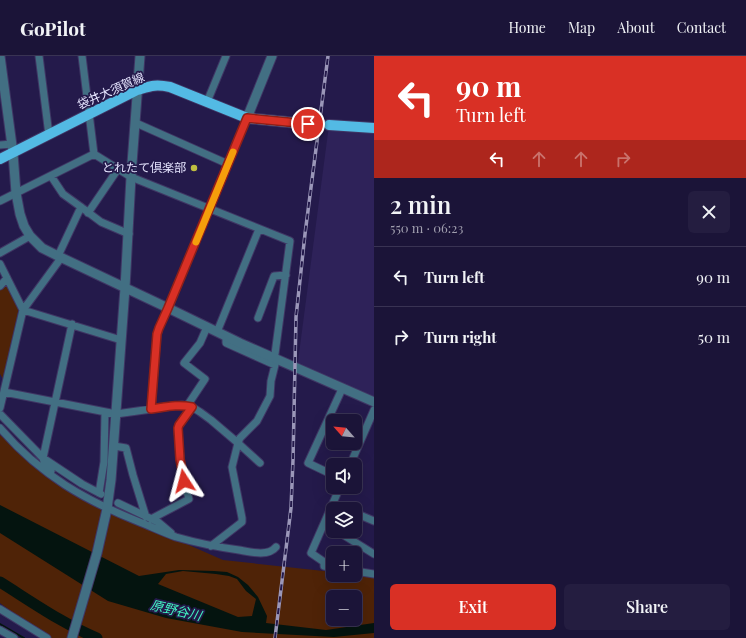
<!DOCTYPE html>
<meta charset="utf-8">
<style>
:root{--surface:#1b1438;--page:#241d40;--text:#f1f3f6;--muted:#a09eae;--line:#393353;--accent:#d93025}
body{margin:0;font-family:"Playfair Display","Noto Sans JP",serif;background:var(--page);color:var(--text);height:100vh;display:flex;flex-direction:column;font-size:15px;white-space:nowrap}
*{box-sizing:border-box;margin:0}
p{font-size:13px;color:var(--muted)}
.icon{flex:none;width:22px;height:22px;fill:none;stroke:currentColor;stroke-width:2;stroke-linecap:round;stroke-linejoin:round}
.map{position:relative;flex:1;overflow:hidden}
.sheet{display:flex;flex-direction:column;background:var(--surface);width:372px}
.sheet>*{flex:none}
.top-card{background:#d93025;color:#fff;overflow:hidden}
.needle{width:26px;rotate:297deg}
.controls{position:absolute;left:326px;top:358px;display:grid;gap:8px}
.controls a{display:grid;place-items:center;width:36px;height:36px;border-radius:6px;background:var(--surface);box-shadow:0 4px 16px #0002,0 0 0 1px var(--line);font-size:20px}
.pin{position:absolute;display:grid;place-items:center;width:34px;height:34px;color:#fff;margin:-17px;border:2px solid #fff;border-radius:50%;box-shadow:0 1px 4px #0007}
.me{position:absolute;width:44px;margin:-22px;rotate:351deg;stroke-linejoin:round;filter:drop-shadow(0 0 3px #0008)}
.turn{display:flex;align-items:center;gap:14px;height:84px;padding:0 16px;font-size:18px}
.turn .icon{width:52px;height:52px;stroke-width:2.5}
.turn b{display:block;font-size:28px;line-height:34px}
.lanes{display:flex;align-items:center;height:38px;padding:0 16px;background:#0003;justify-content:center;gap:20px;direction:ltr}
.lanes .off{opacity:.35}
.round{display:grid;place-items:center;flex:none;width:42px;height:42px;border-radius:6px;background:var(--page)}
.overview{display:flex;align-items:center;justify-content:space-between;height:68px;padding:0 16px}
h1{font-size:24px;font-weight:600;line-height:30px}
.action{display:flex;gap:8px;margin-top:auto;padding:8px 16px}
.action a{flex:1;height:46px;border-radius:6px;background:var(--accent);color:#fff;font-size:16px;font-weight:600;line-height:46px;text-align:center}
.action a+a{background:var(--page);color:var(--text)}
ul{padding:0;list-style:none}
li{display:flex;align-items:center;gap:12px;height:60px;padding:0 16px;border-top:1px solid var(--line)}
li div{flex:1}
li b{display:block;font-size:15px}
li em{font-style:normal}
header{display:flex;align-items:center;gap:24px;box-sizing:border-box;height:56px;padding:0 20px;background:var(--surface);border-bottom:1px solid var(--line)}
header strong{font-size:19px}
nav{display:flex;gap:22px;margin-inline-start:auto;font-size:14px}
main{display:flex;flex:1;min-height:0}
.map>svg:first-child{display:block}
.built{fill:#2e2259}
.green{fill:#4f2307;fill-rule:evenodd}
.water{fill:#04140f;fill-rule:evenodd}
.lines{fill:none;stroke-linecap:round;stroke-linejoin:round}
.stream{stroke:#04140f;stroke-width:2}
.river{stroke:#04140f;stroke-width:11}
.primary-tunnel{stroke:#413866;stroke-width:10;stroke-dasharray:10 5;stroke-linecap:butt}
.minor-casing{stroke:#3f3664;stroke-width:9}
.tertiary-casing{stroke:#3f3664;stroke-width:11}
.primary-casing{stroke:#3f3664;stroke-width:12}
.minor{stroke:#426f83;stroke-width:7}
.tertiary{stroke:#426f83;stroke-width:9}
.primary{stroke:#53bae4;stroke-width:10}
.rail-casing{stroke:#9b97b9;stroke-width:3.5}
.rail{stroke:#241a4b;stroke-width:2;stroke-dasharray:6;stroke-linecap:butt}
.route-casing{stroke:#8d1f18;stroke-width:10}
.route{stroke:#d93025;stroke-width:7}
.slow{stroke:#f59e0b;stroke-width:7}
.poi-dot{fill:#c0be41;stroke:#241a4b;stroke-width:1.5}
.labels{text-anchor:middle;stroke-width:3.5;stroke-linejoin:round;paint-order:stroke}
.street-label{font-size:12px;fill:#e4e3fd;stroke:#241a4b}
.poi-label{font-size:12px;fill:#e4e3fd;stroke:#241a4b;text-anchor:end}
.water-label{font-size:13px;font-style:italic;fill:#41f8c3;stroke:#241a4b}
</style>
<header>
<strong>GoPilot</strong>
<nav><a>Home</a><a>Map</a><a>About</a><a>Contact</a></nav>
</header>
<main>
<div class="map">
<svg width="374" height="582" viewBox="0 0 374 582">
<rect width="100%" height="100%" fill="#241a4b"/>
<!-- built -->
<path class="built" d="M 329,69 L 374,73 L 374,343 L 297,313 Z"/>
<!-- green -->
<path class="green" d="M 4,228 L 7,229 L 19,252 L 3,323 L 0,318 L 0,234 Z
M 0,379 L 75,439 L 223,504 L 333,516 L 333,519 L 355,518 L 374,520 L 374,582 L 50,582 L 44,580 L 0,547 ZM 333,541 L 355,541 L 355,563 L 333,563 Z"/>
<!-- water -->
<path class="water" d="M 0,449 L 139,520 L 179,514 L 214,515 L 227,516 L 238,521 L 248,529 L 258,541 L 267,560 L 266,567 L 326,574 L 374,567 L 374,577 L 334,581 L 242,576 L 166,562 L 108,545 L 0,477 ZM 183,515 L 216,518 L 229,520 L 237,523 L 246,535 L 256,543 L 252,560 L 238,561 L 158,528 L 166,518 Z"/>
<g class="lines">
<!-- stream -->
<path class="stream" d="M 0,568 L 24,582"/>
<!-- river -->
<path class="river" d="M 0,526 C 32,546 63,568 97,582"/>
<!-- primary-tunnel -->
<path class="primary-tunnel" d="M 308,68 L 329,69"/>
<!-- minor casing -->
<g class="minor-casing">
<path id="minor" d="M 39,0 L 49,79
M 82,0 L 94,98
M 207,46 L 226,0
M 136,67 L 228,108
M 0,89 L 12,88
M 94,98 L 131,121 L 290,185 L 275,298
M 51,120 L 63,138 L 81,151 L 101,166 L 129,178
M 0,145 L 94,98
M 88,157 L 118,113
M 0,197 L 30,180
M 58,200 L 81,151
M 0,208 L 23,254 L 121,284
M 0,230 L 7,222
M 258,262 L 274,220 L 286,219
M 217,276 L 259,173
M 4,336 L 116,358 L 173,350 L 182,349 L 192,351 L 200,356 L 211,364 L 238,387 L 260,407
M 187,350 L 205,323 L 184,307 L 200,287 L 207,271
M 0,352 L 23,254 L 61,202
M 151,353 L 157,279 L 159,272 L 168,252 L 247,62
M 0,358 L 43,402 L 82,428 L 101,438
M 0,372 C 40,419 86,445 142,467 C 154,472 165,477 176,481 C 197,487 217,491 239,494 C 250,496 268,501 276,491
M 114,390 L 126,392 L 133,419 L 146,461
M 350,409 L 374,354
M 51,415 L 45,409 L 43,402 L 72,268
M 333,419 L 308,407 L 342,333
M 99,437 L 104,406 L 105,356
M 118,447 L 158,466 L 171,477
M 333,447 L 347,453
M 355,457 L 374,465
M 151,463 L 189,443 L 184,425 L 180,403 L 178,373 L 179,369 L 192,351
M 337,475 L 374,498
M 211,490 L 242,466 L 242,462 L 232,411 L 238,387 L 240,382 L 257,365 L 270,340 L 271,325 L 275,309 L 226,287 L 226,280
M 333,512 L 324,510 L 324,506 L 311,497 L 340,431
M 355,515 L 374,518
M 0,553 L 47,582
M 0,574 L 14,582"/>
</g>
<!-- tertiary casing -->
<g class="tertiary-casing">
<path id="tertiary" d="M 0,0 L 13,97 L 16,137 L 20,158 L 24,170 L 30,180 L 42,192 L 58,200 L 168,252 L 240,287 L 374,346
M 247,62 L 272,0
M 72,582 L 97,497 L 107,453 L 111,424 L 125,232 L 131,121 L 140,0"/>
</g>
<!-- primary casing -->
<g class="primary-casing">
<path id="primary" d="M 329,69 L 374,72
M 0,103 L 137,34 C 151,30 155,28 170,31 L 247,62 L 308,68"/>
</g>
<!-- minor -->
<use href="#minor" class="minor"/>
<!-- tertiary -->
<use href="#tertiary" class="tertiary"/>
<!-- primary -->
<use href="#primary" class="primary"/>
<!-- rail casing -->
<g class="rail-casing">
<path id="rail" d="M 275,582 L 291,452 L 293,404 L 296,261 L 305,178 L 328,0"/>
</g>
<!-- rail -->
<use href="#rail" class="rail"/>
</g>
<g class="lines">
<!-- route casing -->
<g class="route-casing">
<path id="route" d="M 184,425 L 180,403 L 178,372 L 179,369 L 192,351 C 177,348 166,351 151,353 L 157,278 L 159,272 L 168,252 L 247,62 L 308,68"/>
</g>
<!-- route -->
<use href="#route" class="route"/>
<!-- slow -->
<path class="slow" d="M 196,186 L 233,96"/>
</g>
<!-- markers -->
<circle class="poi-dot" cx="194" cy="112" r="4"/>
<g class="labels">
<!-- street labels -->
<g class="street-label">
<text transform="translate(111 35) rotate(-24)" y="4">袋井大須賀線</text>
</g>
<!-- poi labels -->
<g class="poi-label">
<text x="186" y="116">とれたて倶楽部</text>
</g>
<!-- water labels -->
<g class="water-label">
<text transform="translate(176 554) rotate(13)" y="5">原野谷川</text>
</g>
</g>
</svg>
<div class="controls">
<a><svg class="needle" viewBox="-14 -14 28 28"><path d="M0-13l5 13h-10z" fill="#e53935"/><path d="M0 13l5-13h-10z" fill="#a09eae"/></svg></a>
<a><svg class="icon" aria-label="sound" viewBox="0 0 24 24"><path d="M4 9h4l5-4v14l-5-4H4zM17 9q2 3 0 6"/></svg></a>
<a><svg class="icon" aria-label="layers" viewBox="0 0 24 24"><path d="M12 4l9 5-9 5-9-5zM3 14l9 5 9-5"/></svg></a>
<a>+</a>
<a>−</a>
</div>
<div class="pin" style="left:308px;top:68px;background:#d93025"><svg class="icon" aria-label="arrive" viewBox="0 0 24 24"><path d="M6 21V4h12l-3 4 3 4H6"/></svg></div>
<svg class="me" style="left:184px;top:425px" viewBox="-20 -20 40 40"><path d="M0-17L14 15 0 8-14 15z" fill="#d93025" stroke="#fff" stroke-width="4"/></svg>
</div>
<section class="sheet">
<div class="top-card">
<div class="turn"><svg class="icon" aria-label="left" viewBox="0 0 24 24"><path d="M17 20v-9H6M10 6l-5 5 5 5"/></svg><div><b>90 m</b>Turn left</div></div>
<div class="lanes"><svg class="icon" aria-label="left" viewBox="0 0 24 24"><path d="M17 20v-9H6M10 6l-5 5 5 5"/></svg><svg class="icon off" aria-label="ahead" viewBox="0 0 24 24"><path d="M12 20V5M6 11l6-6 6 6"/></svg><svg class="icon off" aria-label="ahead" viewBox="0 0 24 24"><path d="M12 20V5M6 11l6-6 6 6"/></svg><svg class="icon off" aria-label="right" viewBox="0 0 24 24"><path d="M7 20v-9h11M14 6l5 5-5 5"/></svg></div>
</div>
<div class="overview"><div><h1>2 min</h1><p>550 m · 06:23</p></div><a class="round"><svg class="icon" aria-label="close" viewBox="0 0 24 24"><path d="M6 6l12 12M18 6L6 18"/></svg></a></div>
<ul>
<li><svg class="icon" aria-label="left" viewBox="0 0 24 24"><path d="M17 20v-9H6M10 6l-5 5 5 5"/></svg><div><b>Turn left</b></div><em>90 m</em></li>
<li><svg class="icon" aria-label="right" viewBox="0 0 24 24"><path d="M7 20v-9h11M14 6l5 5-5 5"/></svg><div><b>Turn right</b></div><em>50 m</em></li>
</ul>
<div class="action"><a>Exit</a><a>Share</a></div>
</section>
</main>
